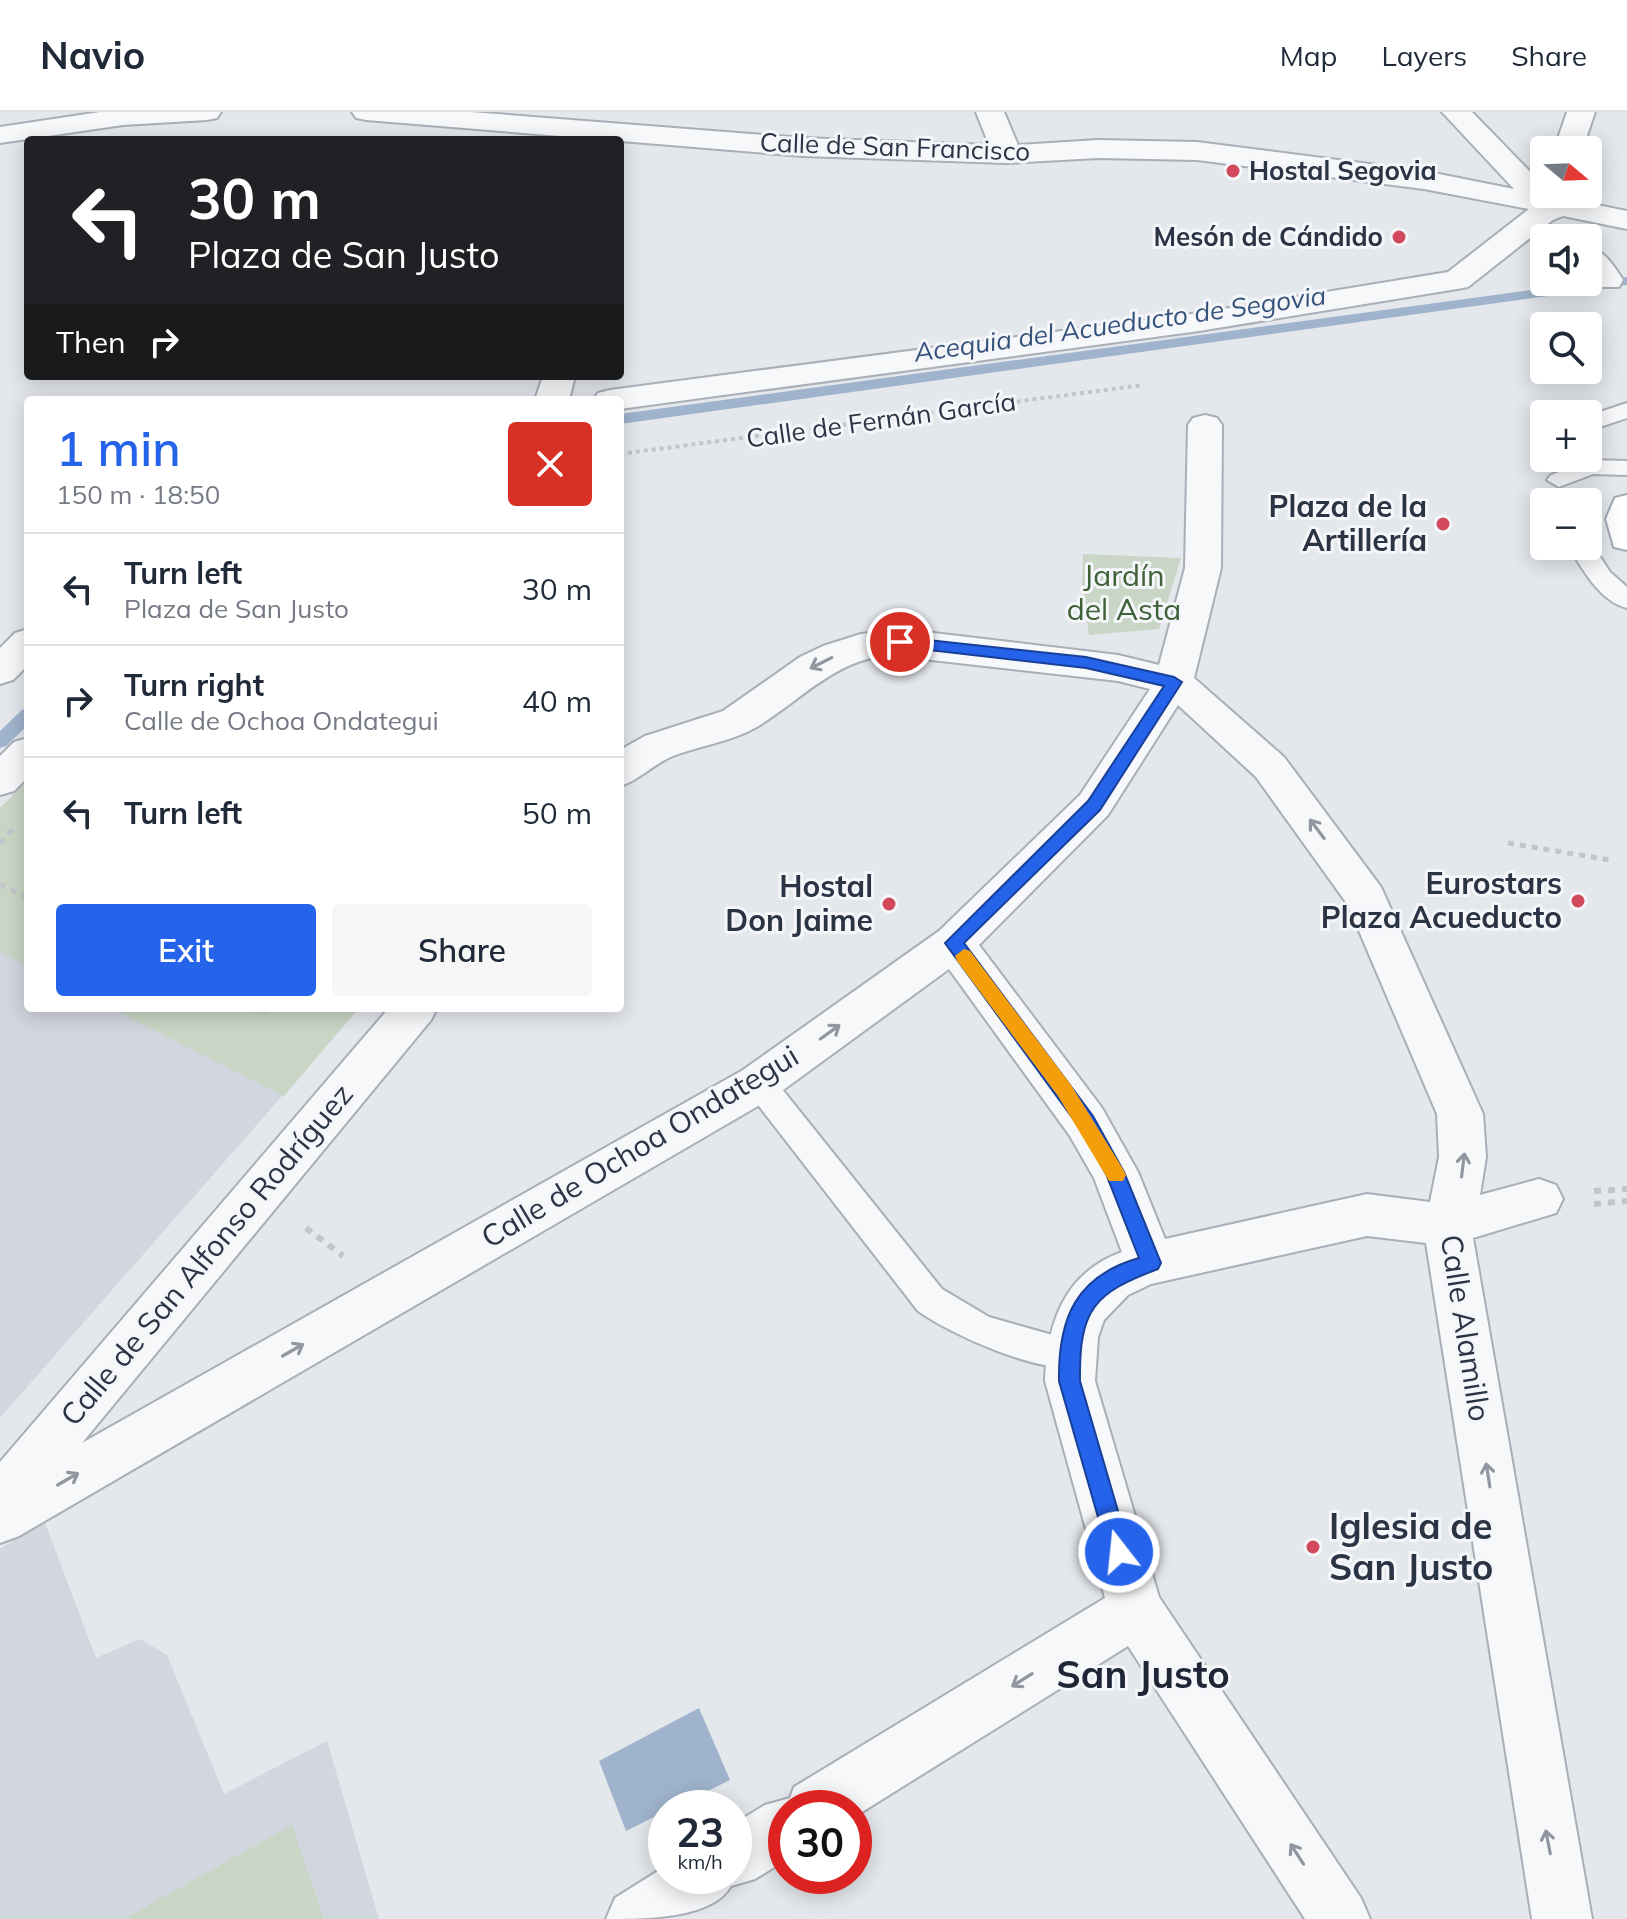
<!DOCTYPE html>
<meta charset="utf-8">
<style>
:root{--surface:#fff;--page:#f6f6f7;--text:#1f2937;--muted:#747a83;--line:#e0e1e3;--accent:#2563eb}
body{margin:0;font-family:Mulish,sans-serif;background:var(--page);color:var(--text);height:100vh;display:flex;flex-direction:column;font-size:30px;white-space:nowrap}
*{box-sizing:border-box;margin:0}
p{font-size:26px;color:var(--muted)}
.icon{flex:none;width:44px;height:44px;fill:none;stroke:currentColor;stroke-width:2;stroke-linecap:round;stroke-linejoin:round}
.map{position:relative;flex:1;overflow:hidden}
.sheet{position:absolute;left:24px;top:284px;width:600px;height:616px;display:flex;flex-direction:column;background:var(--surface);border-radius:8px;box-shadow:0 4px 20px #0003}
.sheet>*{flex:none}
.hud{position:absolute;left:24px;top:24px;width:600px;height:244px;border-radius:8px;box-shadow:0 4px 20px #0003;background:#202124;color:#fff;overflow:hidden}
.needle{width:52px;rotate:109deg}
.fabs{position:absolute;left:1530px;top:24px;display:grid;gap:16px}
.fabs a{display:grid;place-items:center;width:72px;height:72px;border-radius:8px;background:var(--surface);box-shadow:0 4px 20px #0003;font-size:40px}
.speed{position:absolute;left:648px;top:1678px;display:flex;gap:16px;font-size:40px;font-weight:700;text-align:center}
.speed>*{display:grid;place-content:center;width:104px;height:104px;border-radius:50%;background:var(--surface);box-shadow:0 4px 20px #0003;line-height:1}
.speed small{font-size:20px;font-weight:400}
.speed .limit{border:12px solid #d22;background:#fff;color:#111}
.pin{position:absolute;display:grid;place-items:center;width:68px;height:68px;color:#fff;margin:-34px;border:4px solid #fff;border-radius:50%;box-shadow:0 2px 8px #0007}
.me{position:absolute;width:88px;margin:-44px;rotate:344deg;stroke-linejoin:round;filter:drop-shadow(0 0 6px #0008)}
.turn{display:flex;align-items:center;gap:28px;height:168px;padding:0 32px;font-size:36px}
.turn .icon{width:104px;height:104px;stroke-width:2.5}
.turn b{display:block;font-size:56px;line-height:68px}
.then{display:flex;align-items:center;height:76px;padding:0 32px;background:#0003;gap:16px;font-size:30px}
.round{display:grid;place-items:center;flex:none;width:84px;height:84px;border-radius:8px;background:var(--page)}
.headline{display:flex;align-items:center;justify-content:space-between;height:136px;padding:0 32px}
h1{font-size:48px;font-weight:600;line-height:60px;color:var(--accent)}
.button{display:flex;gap:16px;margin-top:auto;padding:16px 32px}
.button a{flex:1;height:92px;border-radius:8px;background:var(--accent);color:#fff;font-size:32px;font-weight:600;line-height:92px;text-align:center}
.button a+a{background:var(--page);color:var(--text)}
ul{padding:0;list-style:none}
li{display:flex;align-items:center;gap:24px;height:112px;padding:0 32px;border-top:2px solid var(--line)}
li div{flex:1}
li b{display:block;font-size:30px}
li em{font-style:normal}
header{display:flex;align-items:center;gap:48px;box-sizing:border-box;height:112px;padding:0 40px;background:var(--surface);border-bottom:2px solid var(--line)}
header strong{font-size:38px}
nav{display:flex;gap:44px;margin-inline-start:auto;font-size:28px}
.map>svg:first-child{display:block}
.built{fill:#d2d6de}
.green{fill:#c9d6c5}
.water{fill:#9fb4cc}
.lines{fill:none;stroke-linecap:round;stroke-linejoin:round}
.stream{fill:#9fb4cc;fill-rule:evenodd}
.lane-casing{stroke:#a9aeb7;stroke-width:4}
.street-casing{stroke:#a9aeb7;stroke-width:4}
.primary-casing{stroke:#a3abb8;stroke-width:4}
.path-far2{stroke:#c2c5cb;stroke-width:4;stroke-dasharray:4 4;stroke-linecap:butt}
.path-far1{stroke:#c2c5cb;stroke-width:5;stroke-dasharray:6 6;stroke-linecap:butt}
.path{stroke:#c2c5cb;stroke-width:6;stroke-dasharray:7 7;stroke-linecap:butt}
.lane{fill:#f7f8fa;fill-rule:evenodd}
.street{fill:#f7f8fa;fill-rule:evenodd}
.primary{fill:#fff;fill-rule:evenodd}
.oneway{stroke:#9196a0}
.route{fill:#2563eb;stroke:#184099;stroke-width:2}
.slow{fill:#f59e0b}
.poi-dot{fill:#d1495b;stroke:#f4f6f9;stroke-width:3}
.labels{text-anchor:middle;stroke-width:6;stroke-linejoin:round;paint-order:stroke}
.far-street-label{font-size:26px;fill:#2b3445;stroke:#f4f6f9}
.far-poi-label{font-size:26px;font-weight:bold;fill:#2b3445;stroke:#f4f6f9;text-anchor:start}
.far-water-label{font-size:26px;font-style:italic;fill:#34527a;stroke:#f4f6f9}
.poi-label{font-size:30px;font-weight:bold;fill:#2b3445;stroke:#f4f6f9;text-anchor:end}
.park-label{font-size:30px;fill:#3f6138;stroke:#f4f6f9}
.street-label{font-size:30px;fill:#2b3445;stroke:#f4f6f9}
.near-poi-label{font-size:36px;font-weight:bold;fill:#2b3445;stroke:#f4f6f9;text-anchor:start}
.near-neighbourhood-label{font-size:38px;font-weight:bold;fill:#1d2536;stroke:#f4f6f9}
</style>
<header>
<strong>Navio</strong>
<nav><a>Map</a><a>Layers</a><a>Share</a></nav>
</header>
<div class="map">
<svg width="1627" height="1807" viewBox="0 0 1627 1807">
<rect width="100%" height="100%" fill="#e4e7ec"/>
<!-- built -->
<path class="built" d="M 28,668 L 28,896 L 359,896 L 0,1306 L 0,696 Z
M 44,1408 L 96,1546 L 140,1527 L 167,1543 L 224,1682 L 327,1629 L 379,1807 L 0,1807 L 0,1437 Z"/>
<!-- green -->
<path class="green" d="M 1083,442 L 1181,446 L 1159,517 L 1089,523 L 1082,475 Z
M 28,668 L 28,854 L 0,840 L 0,696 Z
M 111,896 L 359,896 L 284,984 Z
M 292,1713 L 324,1807 L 124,1807 Z"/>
<!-- water -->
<path class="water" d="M 699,1596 L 730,1668 L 673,1696 L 666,1696 L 666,1699 L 626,1719 L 599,1649 Z"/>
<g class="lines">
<!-- stream -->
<path class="stream" d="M 1627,165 L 1627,173 L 620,312 L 620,302 Z
M 28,596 L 28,613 L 6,634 L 0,636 L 0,619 L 22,598 Z"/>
<!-- lane casing -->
<g class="lane-casing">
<path id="lane" d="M 1627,291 L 1627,306 L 1588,319 L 1588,304 Z
M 1590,348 L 1627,349 L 1627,363 L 1593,362 L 1559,375 L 1547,368 L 1551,363 Z
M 1589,428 L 1610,460 L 1627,475 L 1627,496 C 1599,489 1583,457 1568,434 L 1588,434 Z
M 759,958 L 770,962 L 942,1177 L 989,1205 L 1081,1231 L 1086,1242 L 1081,1253 C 1046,1266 948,1221 918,1199 L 748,980 L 744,971 L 748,962 Z"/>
</g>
<!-- street casing -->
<g class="street-casing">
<path id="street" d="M 100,0 L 221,0 L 217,6 L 207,8 L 123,13 L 0,31 L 0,15 Z
M 352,0 L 471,0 L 803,26 L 989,33 L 976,0 L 1004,0 L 1018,33 L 1098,28 L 1197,30 L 1424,59 L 1514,77 L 1442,0 L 1472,0 L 1544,74 L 1544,82 L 1569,82 L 1567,87 L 1627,99 L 1627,117 L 1563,104 L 1553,108 L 1468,175 L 1457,177 L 1199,219 L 620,297 L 620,288 L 593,288 L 598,281 L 610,278 L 1199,201 L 1448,160 L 1529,97 L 1424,77 L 1197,48 L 1098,46 L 1007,51 L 803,44 L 366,8 L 356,6 Z
M 1567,0 L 1595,0 L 1582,38 L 1554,38 Z
M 1588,134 C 1604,138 1614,154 1623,168 L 1619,175 L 1597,175 L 1588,163 Z
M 543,264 L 575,264 L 569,288 L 535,288 Z
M 1205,303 L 1217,306 L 1222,313 L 1221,456 L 1194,566 L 1284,645 L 1381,775 L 1483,1002 L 1486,1045 L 1480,1083 L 1539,1067 L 1556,1073 L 1563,1087 L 1556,1101 L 1473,1126 L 1592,1807 L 1532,1807 L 1426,1131 L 1367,1124 L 1151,1172 L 1128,1183 L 1104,1208 L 1098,1225 L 1095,1269 L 1159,1485 L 1361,1786 L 1370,1807 L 1305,1807 L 1128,1534 L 854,1705 L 854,1696 L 786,1696 L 786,1748 L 755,1767 L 731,1774 C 712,1807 645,1807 606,1807 L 615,1786 L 666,1754 L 666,1764 L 734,1764 L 734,1712 L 765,1693 L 790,1686 L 794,1675 L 1105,1486 L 1045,1269 C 1047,1211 1064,1161 1122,1140 L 1094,1066 L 1070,1024 L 949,857 L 775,984 L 19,1424 L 0,1431 L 0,1350 L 389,896 L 437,896 L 431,908 L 82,1331 L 743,958 L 939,819 L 1080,683 L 1150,577 L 1118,569 L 887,543 C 833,550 803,586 760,613 C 732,630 702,633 673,644 C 653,652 640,668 620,674 L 620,638 L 645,624 L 723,599 L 800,545 L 823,534 L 861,522 L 900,517 L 1118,543 L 1159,553 L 1185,456 L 1188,313 L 1193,306 ZM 1178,593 L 1256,665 L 1348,793 L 1437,1002 L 1439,1045 L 1430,1090 L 1367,1082 L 1165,1127 L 1138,1060 L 1102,996 L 979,833 L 1108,703 Z
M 28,517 L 28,553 L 13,568 L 0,572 L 0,536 L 15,521 Z
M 28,626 L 28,665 L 14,679 L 0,683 L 0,644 L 14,630 Z"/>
</g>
<!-- primary casing -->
<g class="primary-casing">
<path id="primary" d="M 1627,383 L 1627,438 L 1614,435 L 1606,407 L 1615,386 Z"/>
</g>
<!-- path-far2 -->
<path class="path-far2" d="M 620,342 L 1143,273"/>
<!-- path-far1 -->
<path class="path-far1" d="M 0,731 L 13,717
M 1508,731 L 1610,748
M 0,772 L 28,786
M 251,896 L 259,900 L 282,896"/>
<!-- path -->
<path class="path" d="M 1594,1079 L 1627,1077
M 1594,1092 L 1627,1089
M 306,1116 L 343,1144"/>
<!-- lane -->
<use href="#lane" class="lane"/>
<!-- street -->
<use href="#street" class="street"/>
<!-- primary -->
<use href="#primary" class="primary"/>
</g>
<!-- one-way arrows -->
<defs><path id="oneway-shaft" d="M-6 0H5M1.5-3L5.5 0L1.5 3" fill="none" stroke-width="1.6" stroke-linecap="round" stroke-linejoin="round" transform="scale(2)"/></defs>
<g class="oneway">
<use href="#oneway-shaft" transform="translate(821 551) rotate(153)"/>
<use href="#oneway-shaft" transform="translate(1317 717) rotate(-127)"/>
<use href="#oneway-shaft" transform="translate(830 920) rotate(-36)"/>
<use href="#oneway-shaft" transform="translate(1463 1053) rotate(-83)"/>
<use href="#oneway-shaft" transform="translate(293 1238) rotate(-30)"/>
<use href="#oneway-shaft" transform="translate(1488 1363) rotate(-99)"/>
<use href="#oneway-shaft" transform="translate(68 1367) rotate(-30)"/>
<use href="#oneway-shaft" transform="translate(1022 1568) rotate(148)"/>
<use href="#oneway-shaft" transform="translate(1548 1730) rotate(-101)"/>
<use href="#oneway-shaft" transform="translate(1297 1742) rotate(-123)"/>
</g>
<!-- route -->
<path class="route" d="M 900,525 L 1086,545 L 1174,565 L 1182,570 L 1100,698 L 964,831 L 1093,1004 L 1124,1060 L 1161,1151 L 1158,1157 C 1094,1181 1079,1197 1080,1269 L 1130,1440 L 1127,1448 L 1119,1451 L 1111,1448 L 1108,1440 L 1059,1269 C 1058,1206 1076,1164 1139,1146 L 1106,1062 L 1079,1015 L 945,831 L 1088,689 L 1164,574 L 1086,556 L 895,534 L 893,530 Z"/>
<!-- slow -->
<path class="slow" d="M 964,837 L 970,839 L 1071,973 L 1123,1057 L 1126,1063 L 1123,1069 L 1109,1069 L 1058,984 L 957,849 L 955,844 Z"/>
<!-- markers -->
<g class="poi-dot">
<circle cx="1233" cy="59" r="8"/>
<circle cx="1399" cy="125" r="8"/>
<circle cx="1443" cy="412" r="8"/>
<circle cx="1578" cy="789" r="8"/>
<circle cx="889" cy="792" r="8"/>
<circle cx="1313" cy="1435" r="8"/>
</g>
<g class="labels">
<!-- far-street labels -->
<g class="far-street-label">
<text transform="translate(895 35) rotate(2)" y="9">Calle de San Francisco</text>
<text transform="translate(881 308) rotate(-8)" y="9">Calle de Fernán García</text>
</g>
<!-- far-poi labels -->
<g class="far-poi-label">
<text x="1249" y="68">Hostal Segovia</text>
<text x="1383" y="134" text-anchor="end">Mesón de Cándido</text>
</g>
<!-- far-water labels -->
<g class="far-water-label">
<text transform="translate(1120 212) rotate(-8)" y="9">Acequia del Acueducto de Segovia</text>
</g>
<!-- poi labels -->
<g class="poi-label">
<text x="1427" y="405">Plaza de la<tspan x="1427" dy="34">Artillería</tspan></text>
<text x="1562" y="782">Eurostars<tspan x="1562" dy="34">Plaza Acueducto</tspan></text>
<text x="873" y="785">Hostal<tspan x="873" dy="34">Don Jaime</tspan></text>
</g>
<!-- park labels -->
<g class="park-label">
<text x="1124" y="474">Jardín<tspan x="1124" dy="34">del Asta</tspan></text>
</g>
<!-- street labels -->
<g class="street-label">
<text transform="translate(640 1035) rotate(-31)" y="10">Calle de Ochoa Ondategui</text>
<text transform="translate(207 1143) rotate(-50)" y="10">Calle de San Alfonso Rodríguez</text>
<text transform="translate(1465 1216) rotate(81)" y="10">Calle Alamillo</text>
</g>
<!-- near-poi labels -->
<g class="near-poi-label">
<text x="1329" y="1427">Iglesia de<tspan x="1329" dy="41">San Justo</tspan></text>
</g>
<!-- near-neighbourhood labels -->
<g class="near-neighbourhood-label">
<text x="1143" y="1576">San Justo</text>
</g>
</g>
</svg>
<div class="fabs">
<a><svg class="needle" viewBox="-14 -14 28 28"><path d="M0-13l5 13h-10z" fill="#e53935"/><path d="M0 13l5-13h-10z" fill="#747a83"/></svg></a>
<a><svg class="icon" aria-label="sound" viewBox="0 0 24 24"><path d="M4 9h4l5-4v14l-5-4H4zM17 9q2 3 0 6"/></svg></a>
<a><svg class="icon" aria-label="search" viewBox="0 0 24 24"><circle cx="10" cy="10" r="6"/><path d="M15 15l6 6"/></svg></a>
<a>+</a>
<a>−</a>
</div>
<div class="speed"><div>23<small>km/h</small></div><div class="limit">30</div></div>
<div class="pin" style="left:900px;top:530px;background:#d93025"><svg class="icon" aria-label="arrive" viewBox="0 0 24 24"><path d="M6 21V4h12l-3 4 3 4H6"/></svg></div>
<svg class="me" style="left:1119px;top:1440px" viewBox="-20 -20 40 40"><circle r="17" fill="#2563eb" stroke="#fff" stroke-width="3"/><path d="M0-11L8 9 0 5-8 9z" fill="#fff"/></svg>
<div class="hud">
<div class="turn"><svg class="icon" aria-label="left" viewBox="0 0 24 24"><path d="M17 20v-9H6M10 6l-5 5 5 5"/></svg><div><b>30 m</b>Plaza de San Justo</div></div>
<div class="then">Then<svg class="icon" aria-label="right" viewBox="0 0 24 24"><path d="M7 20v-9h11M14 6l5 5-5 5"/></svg></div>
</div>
<section class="sheet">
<div class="headline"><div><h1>1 min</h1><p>150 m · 18:50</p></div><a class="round" style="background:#d93025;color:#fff"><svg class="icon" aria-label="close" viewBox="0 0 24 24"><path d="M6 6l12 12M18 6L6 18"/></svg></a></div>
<ul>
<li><svg class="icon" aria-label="left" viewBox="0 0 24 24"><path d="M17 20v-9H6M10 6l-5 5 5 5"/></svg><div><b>Turn left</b><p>Plaza de San Justo</p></div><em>30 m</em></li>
<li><svg class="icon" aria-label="right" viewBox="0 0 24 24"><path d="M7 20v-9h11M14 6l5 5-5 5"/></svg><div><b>Turn right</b><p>Calle de Ochoa Ondategui</p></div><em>40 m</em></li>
<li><svg class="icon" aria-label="left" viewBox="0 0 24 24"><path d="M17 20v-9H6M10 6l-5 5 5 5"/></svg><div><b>Turn left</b></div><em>50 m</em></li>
</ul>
<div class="button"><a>Exit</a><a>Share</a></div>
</section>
</div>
